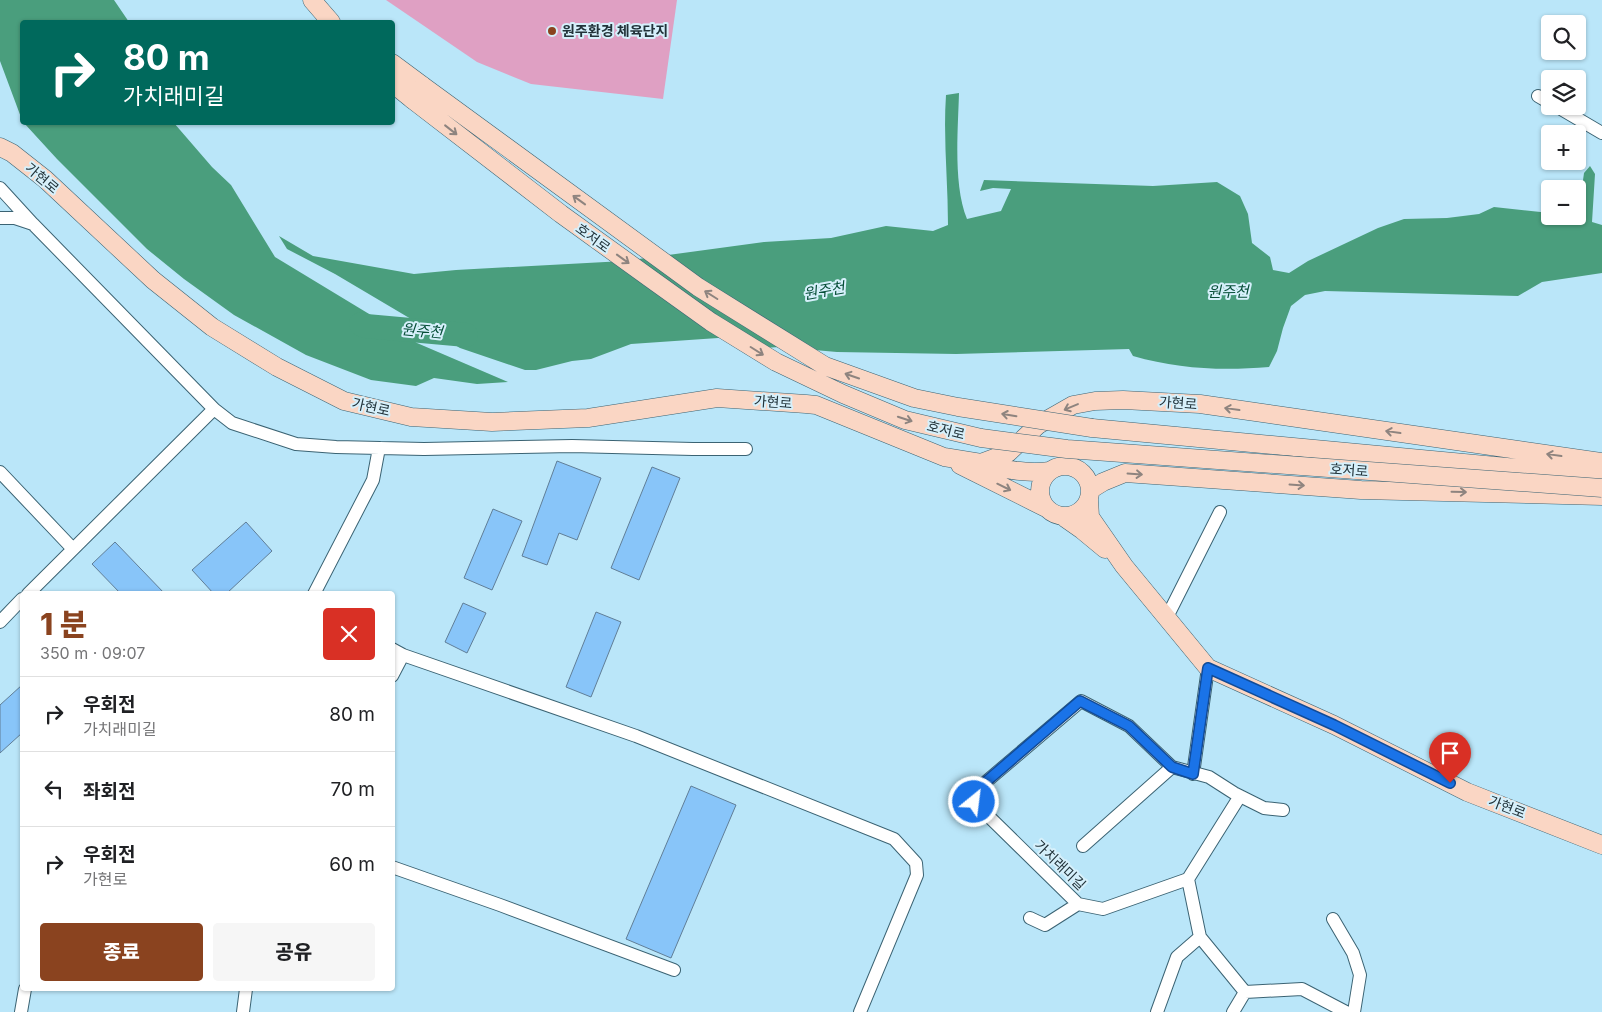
<!DOCTYPE html>
<html lang="ko">
<meta charset="utf-8">
<style>
:root{--surface:#fff;--page:#f6f6f6;--text:#202124;--muted:#757577;--line:#e0e0e0;--accent:#8a431f}
body{margin:0;font-family:Inter,"Noto Sans KR",sans-serif;background:var(--page);color:var(--text);height:100vh;display:flex;flex-direction:column;font-size:19px;white-space:nowrap}
*{box-sizing:border-box;margin:0}
p{font-size:16px;color:var(--muted)}
.icon{flex:none;width:28px;height:28px;fill:none;stroke:currentColor;stroke-width:2;stroke-linecap:round;stroke-linejoin:round}
.map{position:relative;flex:1;overflow:hidden}
.drawer{position:absolute;left:20px;top:591px;width:375px;height:400px;display:flex;flex-direction:column;background:var(--surface);border-radius:5px;box-shadow:0 1px 4px #0004}
.drawer>*{flex:none}
.top-card{position:absolute;left:20px;top:20px;width:375px;height:105px;border-radius:5px;box-shadow:0 1px 4px #0004;background:#00695c;color:#fff;overflow:hidden}
.fabs{position:absolute;left:1541px;top:15px;display:grid;gap:10px}
.fabs a{display:grid;place-items:center;width:45px;height:45px;border-radius:5px;background:var(--surface);box-shadow:0 1px 4px #0004;font-size:25px}
.pin{position:absolute;display:grid;place-items:center;width:42px;height:42px;color:#fff;margin:-51px -21px;border-radius:50% 50% 50% 0;rotate:-45deg;box-shadow:0 0 5px #0007}
.pin .icon{rotate:45deg}
.me{position:absolute;width:55px;margin:-28px;rotate:29deg;stroke-linejoin:round;filter:drop-shadow(0 0 4px #0008)}
.turn{display:flex;align-items:center;gap:18px;height:105px;padding:0 20px;font-size:22px}
.turn .icon{width:65px;height:65px;stroke-width:2.5}
.turn b{display:block;font-size:35px;line-height:42px}
.round{display:grid;place-items:center;flex:none;width:52px;height:52px;border-radius:5px;background:var(--page)}
.head{display:flex;align-items:center;justify-content:space-between;height:85px;padding:0 20px}
h1{font-size:30px;font-weight:800;line-height:38px;color:var(--accent)}
.action{display:flex;gap:10px;margin-top:auto;padding:10px 20px}
.action a{flex:1;height:58px;border-radius:5px;background:var(--accent);color:#fff;font-size:20px;font-weight:800;line-height:58px;text-align:center}
.action a+a{background:var(--page);color:var(--text)}
ul{padding:0;list-style:none}
li{display:flex;align-items:center;gap:15px;height:75px;padding:0 20px;border-top:1px solid var(--line)}
li div{flex:1}
li b{display:block;font-size:19px}
li em{font-style:normal}
.map>svg:first-child{display:block}
.green{fill:#dfa0c3}
.water{fill:#4a9e7d}
.lines{fill:none;stroke-linecap:round;stroke-linejoin:round}
.river{stroke:#4a9e7d;stroke-width:24}
.building{fill:#88c5f9;stroke:#607e97}
.street-casing{stroke:#3b6373;stroke-width:14}
.secondary-casing{stroke:#3b6373;stroke-width:19}
.street{stroke:#fff;stroke-width:12}
.secondary{stroke:#fad6c4;stroke-width:18}
.secondary-bridge-casing{stroke:#3b6373;stroke-width:19;stroke-linecap:butt}
.secondary-bridge{stroke:#fad6c4;stroke-width:18}
.oneway{stroke:#8e847f}
.route-casing{stroke:#114b97;stroke-width:12}
.route{stroke:#1a73e8;stroke-width:9}
.poi-dot{fill:#8a431f;stroke:#d6f0fb;stroke-width:2}
.labels{text-anchor:middle;stroke-width:4;stroke-linejoin:round;paint-order:stroke}
.poi-label{font-size:14px;font-weight:bold;fill:#22333a;stroke:#d6f0fb;text-anchor:start}
.street-label{font-size:14px;fill:#22333a;stroke:#d6f0fb}
.water-label{font-size:15px;font-style:italic;fill:#064e37;stroke:#d6f0fb}
</style>
<div class="map">
<svg width="1602" height="1012" viewBox="0 0 1602 1012">
<rect width="100%" height="100%" fill="#bae6f9"/>
<!-- green -->
<path class="green" d="M 386,0 L 677,0 L 663,99 L 531,84 L 477,62 Z"/>
<!-- water -->
<path class="water" d="M 0,0 L 114,0 L 129,22 L 22,22 L 22,120 L 0,61 Z
M 959,93 C 958,130 953,185 967,219 L 1001,211 L 1011,189 L 993,188 L 980,191 L 984,180 L 1153,186 L 1217,182 L 1240,196 L 1248,214 L 1252,243 L 1270,257 L 1273,270 L 1289,273 L 1308,261 L 1378,228 L 1404,219 L 1447,218 L 1479,214 L 1494,207 L 1550,213 L 1550,216 L 1578,216 L 1584,173 L 1590,166 L 1595,174 L 1592,222 L 1602,225 L 1602,273 L 1542,282 L 1518,296 L 1325,291 L 1305,295 L 1291,306 L 1283,328 L 1277,351 L 1269,367 C 1222,371 1178,369 1133,356 L 1129,349 L 956,354 L 837,352 L 780,347 L 761,348 L 752,338 L 718,338 L 631,344 L 591,359 L 572,361 L 536,370 L 525,370 L 460,348 L 335,274 L 287,249 L 279,236 L 313,256 L 414,274 L 456,270 L 624,261 L 764,242 L 831,238 L 886,226 L 933,231 L 948,225 C 948,181 943,138 946,95 Z
M 24,123 L 174,123 L 212,167 L 231,185 L 275,257 L 417,343 L 508,382 L 477,384 L 434,378 L 416,386 L 371,380 L 306,355 L 234,315 L 184,279 L 147,249 L 57,159 Z"/>
<g class="lines">
<!-- river -->
<path class="river" d="M 361,324 L 366,326 L 466,335"/>
</g>
<!-- building -->
<path class="building" d="M 557,461 L 601,478 L 577,540 L 559,533 L 547,565 L 522,556 Z
M 652,467 L 680,478 L 639,580 L 611,568 Z
M 493,509 L 522,521 L 492,590 L 464,578 Z
M 246,522 L 272,551 L 226,594 L 214,594 L 192,570 Z
M 115,542 L 165,594 L 121,594 L 92,564 Z
M 463,603 L 486,613 L 467,653 L 445,642 Z
M 596,612 L 621,622 L 591,697 L 566,687 Z
M 22,685 L 22,733 L 0,753 L 0,705 Z
M 691,786 L 736,805 L 671,958 L 626,939 Z"/>
<g class="lines">
<!-- street casing -->
<g class="street-casing">
<path id="street" d="M 1538,96 L 1550,103
M 1556,106 L 1602,133
M 0,188 L 32,223
M 0,218 L 15,218 L 33,224 L 214,409 L 232,423 L 296,444 L 336,447 L 424,449 L 572,446 L 693,449 L 746,449
M 0,472 L 73,549
M 28,594 L 214,409
M 314,594 L 373,480 L 379,448
M 1167,617 L 1220,512
M 0,622 L 22,599
M 392,649 L 403,655 L 636,736 L 894,839 L 916,863 L 917,875 L 860,1012
M 392,676 L 403,655
M 1193,774 L 1208,668
M 1083,846 L 1172,767
M 392,867 L 500,905 L 674,970
M 1188,879 L 1103,909 L 1078,904 L 974,802 L 974,792 L 1081,701 L 1129,726 L 1172,767 L 1209,777 L 1234,793 L 1264,808 L 1283,810
M 1188,879 L 1200,937 L 1245,992 L 1302,989 L 1346,1012
M 1188,879 L 1240,796
M 1030,918 L 1045,925 L 1078,904
M 1333,919 L 1353,953 L 1360,975 L 1354,1012
M 21,1012 L 25,989
M 243,1012 L 246,989
M 1157,1012 L 1177,957 L 1200,937
M 1233,1012 L 1245,992"/>
</g>
<!-- secondary casing -->
<g class="secondary-casing">
<path id="secondary" d="M 312,0 L 331,22
M 392,63 L 423,86
M 392,83 L 413,100
M 0,147 L 12,153 L 45,179 L 153,280 L 212,327 L 277,367 L 344,401 L 411,417 L 492,422 L 588,418 L 717,398 L 806,404 L 816,405 L 944,457 L 981,463 L 1008,453 L 1038,425 L 1073,405 L 1095,401 L 1123,400 L 1200,404 L 1602,462
M 1092,428 L 1602,476
M 981,463 C 1004,470 1026,474 1050,471
M 960,465 L 1046,508
M1040 491a25 25 0 1 1 50 0a25 25 0 1 1-50 0Z
M 1090,490 L 1103,482 L 1125,473 L 1361,490 L 1602,496
M 1089,499 L 1090,517 L 1124,566 L 1208,668 L 1334,725 L 1467,792 L 1602,845
M 1062,516 L 1082,530 L 1105,549"/>
</g>
<!-- street -->
<use href="#street" class="street"/>
<!-- secondary -->
<use href="#secondary" class="secondary"/>
<!-- secondary-bridge casing -->
<g class="secondary-bridge-casing">
<path id="secondary-bridge" d="M 423,86 L 698,287 L 825,366 L 914,398 L 958,407 L 1092,428
M 413,100 L 561,214 L 651,279 L 711,322 L 776,362 L 843,394 L 905,420 L 981,438 L 1067,449 L 1602,488"/>
</g>
<!-- secondary-bridge -->
<use href="#secondary-bridge" class="secondary-bridge"/>
</g>
<!-- one-way arrows -->
<defs><path id="oneway-shaft" d="M-6 0H5M1.5-3L5.5 0L1.5 3" fill="none" stroke-width="1.6" stroke-linecap="round" stroke-linejoin="round" transform="scale(1.25)"/></defs>
<g class="oneway">
<use href="#oneway-shaft" transform="translate(451 130) rotate(38)"/>
<use href="#oneway-shaft" transform="translate(579 200) rotate(-144)"/>
<use href="#oneway-shaft" transform="translate(623 259) rotate(36)"/>
<use href="#oneway-shaft" transform="translate(711 295) rotate(-148)"/>
<use href="#oneway-shaft" transform="translate(757 351) rotate(32)"/>
<use href="#oneway-shaft" transform="translate(852 376) rotate(-161)"/>
<use href="#oneway-shaft" transform="translate(1071 407) rotate(157)"/>
<use href="#oneway-shaft" transform="translate(1232 409) rotate(-172)"/>
<use href="#oneway-shaft" transform="translate(1009 415) rotate(-171)"/>
<use href="#oneway-shaft" transform="translate(905 419) rotate(18)"/>
<use href="#oneway-shaft" transform="translate(1393 432) rotate(-172)"/>
<use href="#oneway-shaft" transform="translate(1554 455) rotate(-172)"/>
<use href="#oneway-shaft" transform="translate(1135 474) rotate(4)"/>
<use href="#oneway-shaft" transform="translate(1297 485) rotate(4)"/>
<use href="#oneway-shaft" transform="translate(1004 487) rotate(26)"/>
<use href="#oneway-shaft" transform="translate(1459 492) rotate(1)"/>
</g>
<g class="lines">
<!-- route casing -->
<g class="route-casing">
<path id="route" d="M 974,802 L 974,792 L 1080,701 L 1129,726 L 1172,767 L 1193,774 L 1208,668 L 1334,725 L 1450,783"/>
</g>
<!-- route -->
<use href="#route" class="route"/>
</g>
<!-- markers -->
<circle class="poi-dot" cx="552" cy="31" r="5"/>
<g class="labels">
<!-- poi labels -->
<g class="poi-label">
<text x="562" y="36">원주환경 체육단지</text>
</g>
<!-- street labels -->
<g class="street-label">
<text transform="translate(42 178) rotate(40)" y="5">가현로</text>
<text transform="translate(593 238) rotate(36)" y="5">호저로</text>
<text transform="translate(773 402) rotate(4)" y="5">가현로</text>
<text transform="translate(1178 403) rotate(4)" y="5">가현로</text>
<text transform="translate(371 407) rotate(13)" y="5">가현로</text>
<text transform="translate(946 430) rotate(14)" y="5">호저로</text>
<text transform="translate(1349 470) rotate(4)" y="5">호저로</text>
<text transform="translate(1507 807) rotate(21)" y="5">가현로</text>
<text transform="translate(1060 865) rotate(44)" y="5">가치래미길</text>
</g>
<!-- water labels -->
<g class="water-label">
<text transform="translate(824 291) rotate(-10)" y="5">원주천</text>
<text transform="translate(1228 292) rotate(-1)" y="5">원주천</text>
<text transform="translate(422 331) rotate(5)" y="5">원주천</text>
</g>
</g>
</svg>
<div class="fabs">
<a><svg class="icon" aria-label="search" viewBox="0 0 24 24"><circle cx="10" cy="10" r="6"/><path d="M15 15l6 6"/></svg></a>
<a><svg class="icon" aria-label="layers" viewBox="0 0 24 24"><path d="M12 4l9 5-9 5-9-5zM3 14l9 5 9-5"/></svg></a>
<a>+</a>
<a>−</a>
</div>
<div class="pin" style="left:1450px;top:783px;background:#d93025"><svg class="icon" aria-label="arrive" viewBox="0 0 24 24"><path d="M6 21V4h12l-3 4 3 4H6"/></svg></div>
<svg class="me" style="left:974px;top:802px" viewBox="-20 -20 40 40"><circle r="17" fill="#1a73e8" stroke="#fff" stroke-width="3"/><path d="M0-11L8 9 0 5-8 9z" fill="#fff"/></svg>
<div class="top-card">
<div class="turn"><svg class="icon" aria-label="right" viewBox="0 0 24 24"><path d="M7 20v-9h11M14 6l5 5-5 5"/></svg><div><b>80 m</b>가치래미길</div></div>
</div>
<section class="drawer">
<div class="head"><div><h1>1 분</h1><p>350 m · 09:07</p></div><a class="round" style="background:#d93025;color:#fff"><svg class="icon" aria-label="close" viewBox="0 0 24 24"><path d="M6 6l12 12M18 6L6 18"/></svg></a></div>
<ul>
<li><svg class="icon" aria-label="right" viewBox="0 0 24 24"><path d="M7 20v-9h11M14 6l5 5-5 5"/></svg><div><b>우회전</b><p>가치래미길</p></div><em>80 m</em></li>
<li><svg class="icon" aria-label="left" viewBox="0 0 24 24"><path d="M17 20v-9H6M10 6l-5 5 5 5"/></svg><div><b>좌회전</b></div><em>70 m</em></li>
<li><svg class="icon" aria-label="right" viewBox="0 0 24 24"><path d="M7 20v-9h11M14 6l5 5-5 5"/></svg><div><b>우회전</b><p>가현로</p></div><em>60 m</em></li>
</ul>
<div class="action"><a>종료</a><a>공유</a></div>
</section>
</div>
